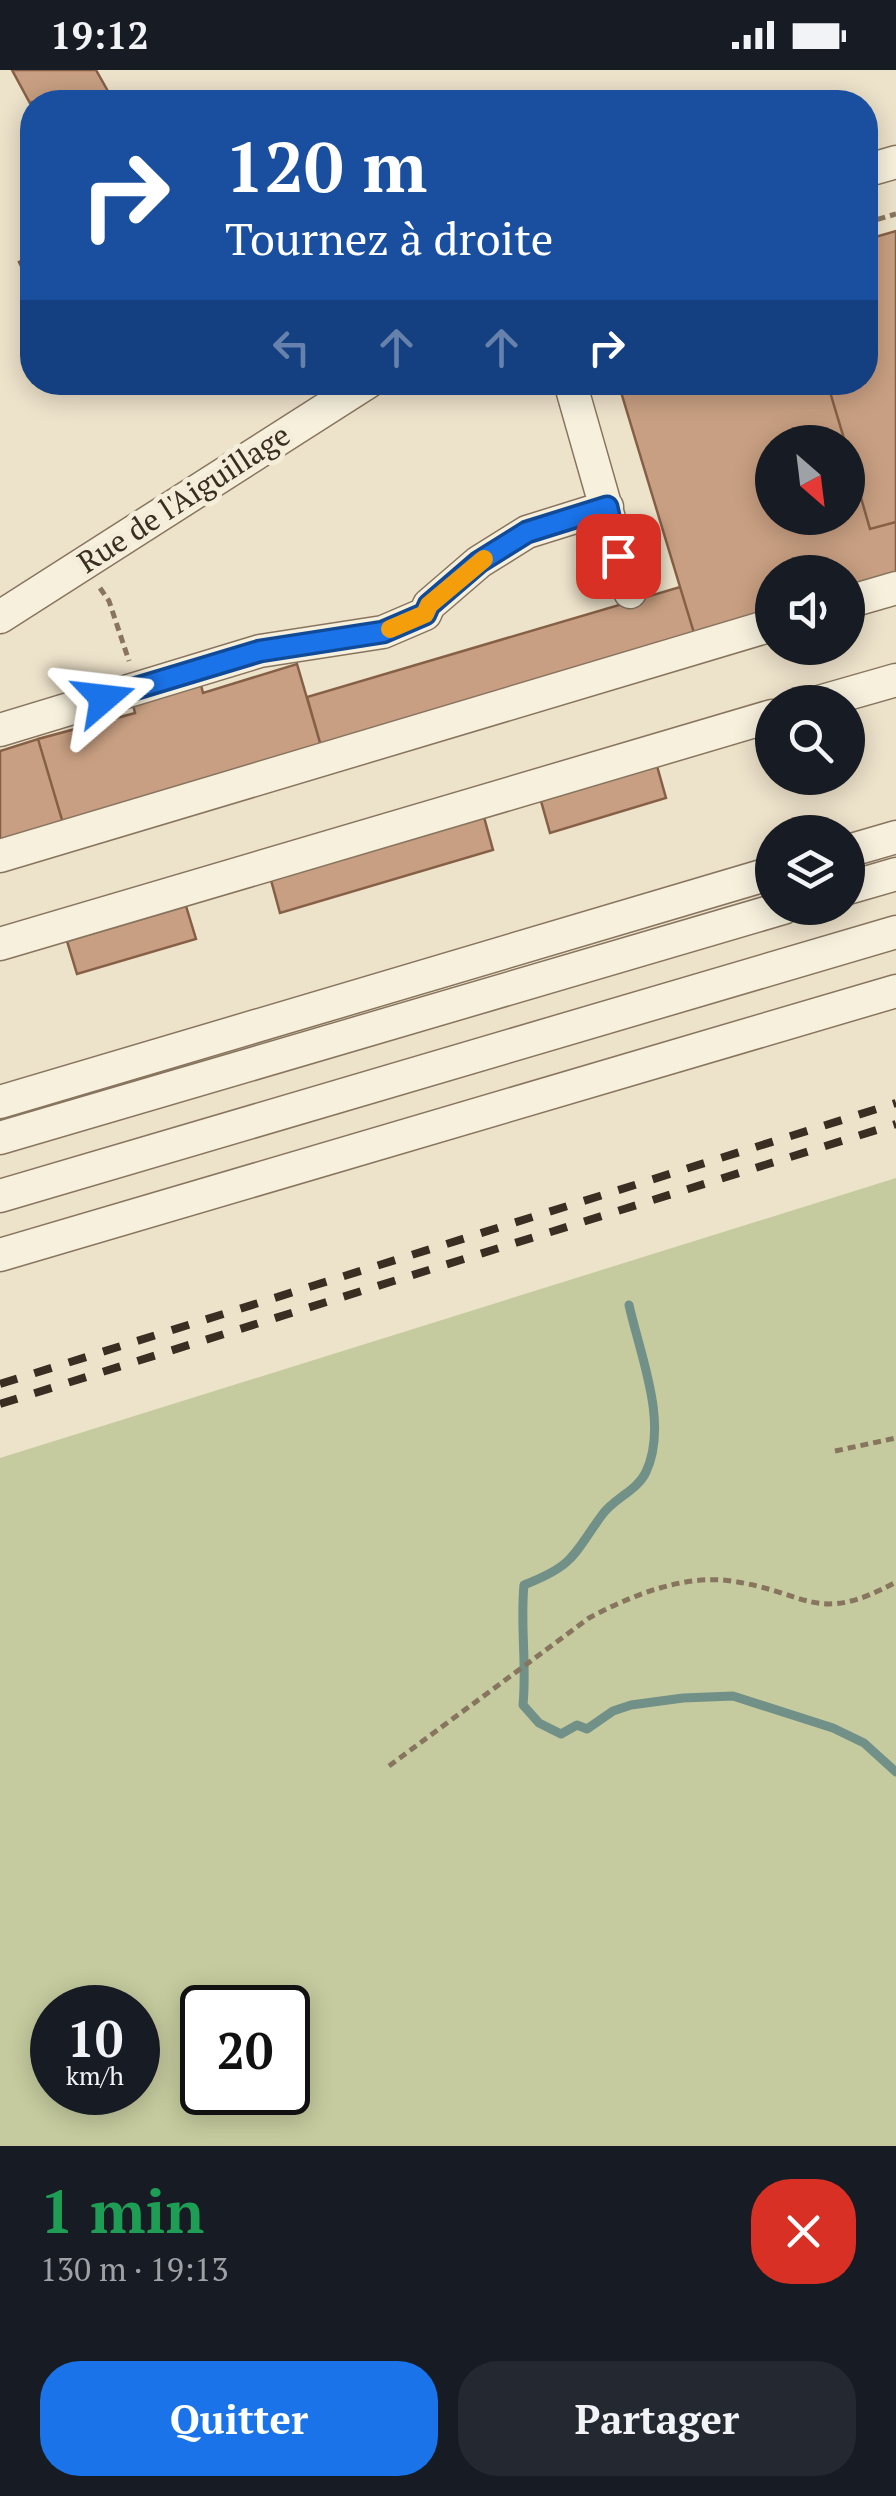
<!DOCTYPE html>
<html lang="fr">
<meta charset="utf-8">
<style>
:root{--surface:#171b24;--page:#242831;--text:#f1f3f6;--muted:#9ea1a6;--accent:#1a73e8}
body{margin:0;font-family:"PT Serif",serif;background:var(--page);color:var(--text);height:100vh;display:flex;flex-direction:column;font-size:38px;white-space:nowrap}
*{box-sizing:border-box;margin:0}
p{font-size:32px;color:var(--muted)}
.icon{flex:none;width:55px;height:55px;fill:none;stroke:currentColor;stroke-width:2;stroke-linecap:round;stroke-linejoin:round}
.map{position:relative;height:2076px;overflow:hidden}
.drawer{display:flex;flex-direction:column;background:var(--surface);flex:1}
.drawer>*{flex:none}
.hud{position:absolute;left:20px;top:20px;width:858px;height:305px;border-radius:40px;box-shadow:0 5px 25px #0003;background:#1a4fa0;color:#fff;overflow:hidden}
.needle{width:65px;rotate:152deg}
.controls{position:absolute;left:755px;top:355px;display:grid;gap:20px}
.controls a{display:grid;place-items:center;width:110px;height:110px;border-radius:50%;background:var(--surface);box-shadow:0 5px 25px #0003;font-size:50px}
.speed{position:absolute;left:30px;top:1915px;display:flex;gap:20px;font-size:50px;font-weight:700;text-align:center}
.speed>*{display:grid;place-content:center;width:130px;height:130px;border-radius:50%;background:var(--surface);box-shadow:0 5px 25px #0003;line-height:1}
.speed small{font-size:25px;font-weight:400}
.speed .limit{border:5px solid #111;border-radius:15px;background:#fff;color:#111}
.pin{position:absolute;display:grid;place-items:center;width:85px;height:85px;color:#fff;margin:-42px;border-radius:20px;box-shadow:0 5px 15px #0006}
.me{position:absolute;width:110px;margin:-55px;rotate:73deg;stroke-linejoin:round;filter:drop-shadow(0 0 8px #0008)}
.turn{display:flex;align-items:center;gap:35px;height:210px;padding:0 40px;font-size:45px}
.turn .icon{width:130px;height:130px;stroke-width:2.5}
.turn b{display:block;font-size:70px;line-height:85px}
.lanes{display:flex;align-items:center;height:95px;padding:0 40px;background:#0003;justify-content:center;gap:50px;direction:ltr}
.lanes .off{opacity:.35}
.round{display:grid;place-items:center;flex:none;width:105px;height:105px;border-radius:40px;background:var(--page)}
.headline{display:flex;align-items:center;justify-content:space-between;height:170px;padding:0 40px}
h1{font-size:60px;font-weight:700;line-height:75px;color:#1e9e55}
.primary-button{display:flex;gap:20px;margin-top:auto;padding:20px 40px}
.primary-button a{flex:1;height:115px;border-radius:40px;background:var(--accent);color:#fff;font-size:40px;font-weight:700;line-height:115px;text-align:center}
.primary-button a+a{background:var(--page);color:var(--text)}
.status{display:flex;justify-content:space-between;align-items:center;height:70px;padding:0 50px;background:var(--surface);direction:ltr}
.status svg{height:28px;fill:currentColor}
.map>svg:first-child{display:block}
.green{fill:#c5cb9e;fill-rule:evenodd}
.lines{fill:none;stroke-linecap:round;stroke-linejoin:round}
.stream{stroke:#719088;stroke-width:9}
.building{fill:#c89f82;stroke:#866046;stroke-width:2.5}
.minor-casing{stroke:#88755f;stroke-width:35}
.path{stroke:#88755f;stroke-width:5;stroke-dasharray:8 5;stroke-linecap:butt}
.minor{stroke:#f7f0dd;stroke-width:32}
.rail{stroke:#3a2d22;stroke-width:8;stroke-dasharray:18 18;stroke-linecap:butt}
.route-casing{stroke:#114b97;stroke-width:25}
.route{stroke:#1a73e8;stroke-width:18}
.slow{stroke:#f59e0b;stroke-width:18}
.labels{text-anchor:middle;stroke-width:10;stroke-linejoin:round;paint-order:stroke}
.street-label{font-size:30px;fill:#3a2d22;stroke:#f4edd9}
</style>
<div class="status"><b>19:12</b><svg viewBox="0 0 49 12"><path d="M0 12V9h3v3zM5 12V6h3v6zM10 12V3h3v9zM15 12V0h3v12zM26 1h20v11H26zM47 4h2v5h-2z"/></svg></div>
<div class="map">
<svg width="896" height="2076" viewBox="0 0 896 2076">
<rect width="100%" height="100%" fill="#ede2ca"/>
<!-- green -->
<path class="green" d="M 896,1108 L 896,2076 L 0,2076 L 0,1388 ZM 52,1938 L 138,1938 L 138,2022 L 52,2022 ZM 202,1938 L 288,1938 L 288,2022 L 202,2022 Z"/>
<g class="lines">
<!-- stream -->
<path class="stream" d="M 629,1235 C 640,1285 669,1353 646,1402 C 637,1421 614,1428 602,1445 C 572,1486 575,1495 524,1515 C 520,1555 527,1595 523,1635 L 539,1653 L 561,1664 L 577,1655 L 587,1659 L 613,1641 L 631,1635 L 683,1628 L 733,1626 L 833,1658 L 864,1673 L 896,1702"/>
</g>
<!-- building -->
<path class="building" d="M 12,0 L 96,0 L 114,32 L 32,32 L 32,37 Z
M 896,161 L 896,452 L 870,459 L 848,383 L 848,372 L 845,372 L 827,312 L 865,312 L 865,170 Z
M 32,185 L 32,218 L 19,192 Z
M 618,312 L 827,312 L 845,372 L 772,372 L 772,448 L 848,448 L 848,383 L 870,459 L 896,452 L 896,504 L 848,518 L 848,502 L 772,502 L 772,540 L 694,563 Z
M 680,517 L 694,563 L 323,683 L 307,627 Z
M 297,594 L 323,683 L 65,760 L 38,669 L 135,643 L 133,635 L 201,615 L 203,623 Z
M 848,659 L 855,683 L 848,685 Z
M 38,669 L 65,760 L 0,769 L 0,681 Z
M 657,696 L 666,728 L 550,763 L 541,731 Z
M 484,747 L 493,780 L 280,843 L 271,810 Z
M 186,836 L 196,869 L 77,904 L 67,871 Z"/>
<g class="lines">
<!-- minor casing -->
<g class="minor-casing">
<path id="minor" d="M 865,101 L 896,92
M 570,312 L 630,522
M 848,532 L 896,518
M 0,547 L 368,312
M 819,632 L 896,610
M 0,660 L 260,581 L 383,562 L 425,544 L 429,535 L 479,492 L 527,462 L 607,437
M 848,781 L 896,767
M 0,786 L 772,555
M 848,818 L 896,804
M 0,874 L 772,646
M 0,1032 L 772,803
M 0,1068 L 783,838
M 0,1126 L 896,862
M 0,1185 L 896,921"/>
</g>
<!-- path -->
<path class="path" d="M 865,153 L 896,144
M 100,518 L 109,531 L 129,591
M 835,1381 L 896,1368
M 389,1696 L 589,1548 C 630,1526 684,1504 731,1511 C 809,1522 815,1556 896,1512"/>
<!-- minor -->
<use href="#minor" class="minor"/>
<!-- rail -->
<path class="rail" d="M 0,1314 L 896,1033
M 0,1334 L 896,1054"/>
</g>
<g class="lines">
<!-- route casing -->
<g class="route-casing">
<path id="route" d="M 104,628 L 260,581 L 383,562 L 425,544 L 429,535 L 479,492 L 527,462 L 607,437 L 618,486"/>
</g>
<!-- route -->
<use href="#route" class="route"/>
<!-- slow -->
<path class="slow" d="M 390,559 L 425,544 L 429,535 L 484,489"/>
</g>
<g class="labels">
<!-- street labels -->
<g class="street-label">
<text transform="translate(184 429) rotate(-33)" y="10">Rue de l'Aiguillage</text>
</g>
</g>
</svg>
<div class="controls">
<a><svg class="needle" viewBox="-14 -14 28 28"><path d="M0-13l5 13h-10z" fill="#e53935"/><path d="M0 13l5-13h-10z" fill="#9ea1a6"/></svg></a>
<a><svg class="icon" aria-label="sound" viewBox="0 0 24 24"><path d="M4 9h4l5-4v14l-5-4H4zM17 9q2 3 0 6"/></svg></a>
<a><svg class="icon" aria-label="search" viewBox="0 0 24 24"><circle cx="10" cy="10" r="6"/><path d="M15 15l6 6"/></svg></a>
<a><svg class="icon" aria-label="layers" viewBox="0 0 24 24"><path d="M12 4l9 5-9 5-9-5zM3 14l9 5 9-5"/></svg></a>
</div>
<div class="speed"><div>10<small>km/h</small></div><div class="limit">20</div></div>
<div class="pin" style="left:618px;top:486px;background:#d93025"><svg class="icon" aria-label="arrive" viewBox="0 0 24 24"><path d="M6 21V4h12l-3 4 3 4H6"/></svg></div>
<svg class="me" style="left:104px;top:628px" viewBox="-20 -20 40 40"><path d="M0-17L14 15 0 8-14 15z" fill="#1a73e8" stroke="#fff" stroke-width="4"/></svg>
<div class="hud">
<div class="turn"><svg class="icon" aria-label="right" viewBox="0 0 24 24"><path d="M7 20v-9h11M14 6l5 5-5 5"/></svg><div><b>120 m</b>Tournez à droite</div></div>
<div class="lanes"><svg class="icon off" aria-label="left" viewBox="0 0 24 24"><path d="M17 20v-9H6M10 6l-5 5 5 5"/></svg><svg class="icon off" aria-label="ahead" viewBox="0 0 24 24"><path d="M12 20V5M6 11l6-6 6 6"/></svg><svg class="icon off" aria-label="ahead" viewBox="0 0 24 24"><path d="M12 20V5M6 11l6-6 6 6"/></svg><svg class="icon" aria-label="right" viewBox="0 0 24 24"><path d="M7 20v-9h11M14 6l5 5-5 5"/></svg></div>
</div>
</div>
<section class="drawer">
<div class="headline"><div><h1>1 min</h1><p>130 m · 19:13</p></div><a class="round" style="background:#d93025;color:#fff"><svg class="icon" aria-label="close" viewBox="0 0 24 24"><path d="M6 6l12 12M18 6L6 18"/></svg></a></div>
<div class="primary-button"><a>Quitter</a><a>Partager</a></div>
</section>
